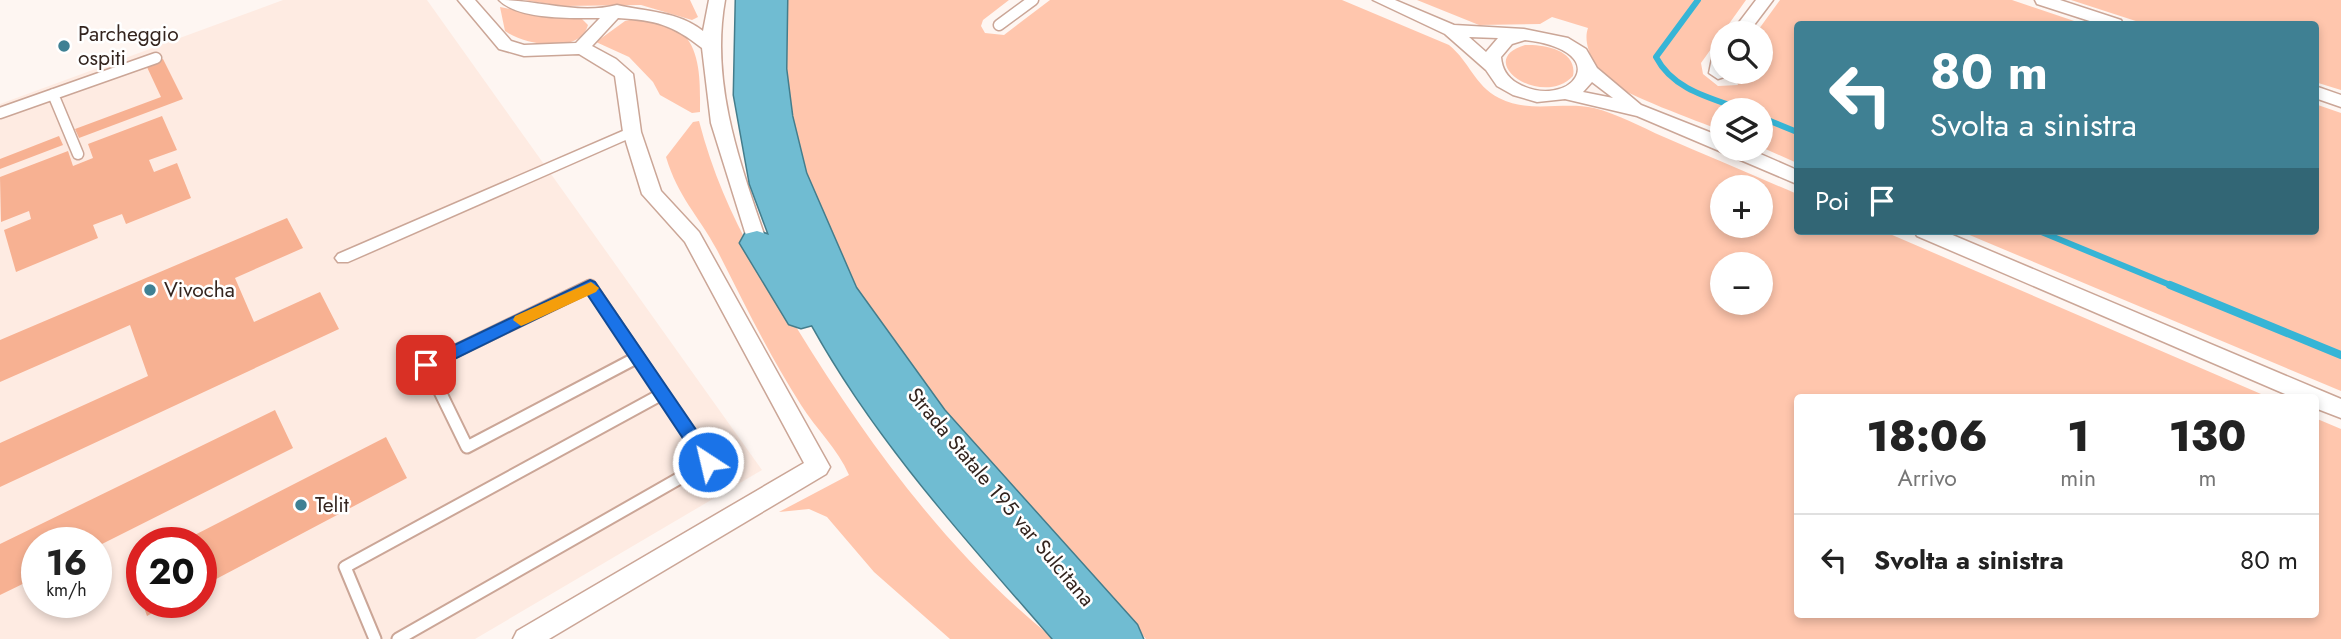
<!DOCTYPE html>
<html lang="it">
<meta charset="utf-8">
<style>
:root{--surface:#fff;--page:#f2f2f2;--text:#222;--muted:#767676;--line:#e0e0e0}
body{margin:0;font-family:Jost,sans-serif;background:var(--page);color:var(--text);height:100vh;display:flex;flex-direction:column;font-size:26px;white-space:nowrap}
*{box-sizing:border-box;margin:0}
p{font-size:23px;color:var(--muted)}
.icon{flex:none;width:38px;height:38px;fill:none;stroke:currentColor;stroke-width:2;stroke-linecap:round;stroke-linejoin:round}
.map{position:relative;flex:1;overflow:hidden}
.sheet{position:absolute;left:1794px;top:394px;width:525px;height:224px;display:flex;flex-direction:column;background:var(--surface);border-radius:7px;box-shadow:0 4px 10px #0003}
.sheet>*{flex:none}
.hud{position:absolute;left:1794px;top:21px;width:525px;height:214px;border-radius:7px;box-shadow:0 4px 10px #0003;background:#3f8093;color:#fff;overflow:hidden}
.buttons{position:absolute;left:1710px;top:21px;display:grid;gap:14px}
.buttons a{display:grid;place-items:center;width:63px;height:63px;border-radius:50%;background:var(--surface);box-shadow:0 4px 10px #0003;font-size:35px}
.speed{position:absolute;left:21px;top:527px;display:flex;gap:14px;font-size:35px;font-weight:700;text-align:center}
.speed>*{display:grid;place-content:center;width:91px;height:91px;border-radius:50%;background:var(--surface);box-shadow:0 4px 10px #0003;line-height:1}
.speed small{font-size:18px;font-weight:400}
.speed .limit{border:10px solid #d22;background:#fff;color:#111}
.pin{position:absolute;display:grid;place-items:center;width:60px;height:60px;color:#fff;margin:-30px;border-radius:14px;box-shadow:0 4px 10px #0006}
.me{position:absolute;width:77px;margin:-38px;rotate:325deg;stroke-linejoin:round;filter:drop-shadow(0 0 5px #0008)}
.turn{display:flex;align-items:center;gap:24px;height:147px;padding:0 21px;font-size:32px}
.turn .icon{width:91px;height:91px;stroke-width:2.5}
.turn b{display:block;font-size:49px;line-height:60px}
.then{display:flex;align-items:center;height:66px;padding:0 21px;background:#0003;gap:14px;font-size:26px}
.eta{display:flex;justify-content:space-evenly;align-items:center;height:119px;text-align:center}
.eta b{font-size:42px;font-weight:800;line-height:49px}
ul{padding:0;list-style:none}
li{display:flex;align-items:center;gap:21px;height:91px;padding:0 21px;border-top:2px solid var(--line)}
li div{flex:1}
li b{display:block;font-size:26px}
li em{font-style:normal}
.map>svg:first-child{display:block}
.built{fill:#feebe2;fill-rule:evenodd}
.green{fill:#ffc6ad;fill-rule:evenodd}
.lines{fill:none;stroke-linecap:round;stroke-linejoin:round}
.stream-far1{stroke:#36b5d6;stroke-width:6}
.stream{stroke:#36b5d6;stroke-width:8}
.building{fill:#f7b192}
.service-far1-casing{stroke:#cba697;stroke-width:13}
.service-casing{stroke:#cba697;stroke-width:15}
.pedestrian-casing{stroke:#cba697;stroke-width:3}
.minor-casing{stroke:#cba697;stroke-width:3}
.trunk-casing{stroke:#447d8c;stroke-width:3}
.service-far1{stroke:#fff;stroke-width:10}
.service{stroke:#fff;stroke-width:11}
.pedestrian{fill:#fff;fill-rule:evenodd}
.minor{fill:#fff;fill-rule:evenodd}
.trunk{fill:#70bcd2;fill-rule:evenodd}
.route{fill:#1a73e8;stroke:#114b97;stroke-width:2}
.slow{fill:#f59e0b}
.poi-dot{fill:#3f8093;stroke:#fff;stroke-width:2.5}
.labels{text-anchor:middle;stroke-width:5;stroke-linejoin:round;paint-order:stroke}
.poi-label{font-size:21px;fill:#34251f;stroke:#fff;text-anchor:start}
.street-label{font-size:21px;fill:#34251f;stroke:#fff}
</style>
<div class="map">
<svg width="2341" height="639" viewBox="0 0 2341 639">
<rect width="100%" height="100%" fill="#fef6f2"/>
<!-- built -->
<path class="built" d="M 283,0 L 427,0 L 762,470 L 475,639 L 0,639 L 0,104 ZM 37,542 L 96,542 L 96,602 L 37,602 ZM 142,542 L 201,542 L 201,602 L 142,602 Z"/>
<!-- green -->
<path class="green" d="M 523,0 L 690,0 L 698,17 L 692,20 L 641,5 L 562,6 Z
M 782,0 L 1009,0 L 983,20 L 981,26 L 985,33 L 1004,35 L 1050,0 L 1342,0 L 1449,45 C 1470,62 1474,85 1499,98 C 1529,114 1563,101 1594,108 C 1618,114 1641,127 1664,137 C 1708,156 1753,175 1797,194 L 1797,231 L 1883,231 L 2268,397 L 1797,397 L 1797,614 L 2315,614 L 2315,418 L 2341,429 L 2341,639 L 1146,639 L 973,447 L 916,376 L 853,286 L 807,181 L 786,106 ZM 1722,187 L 1760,187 L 1760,226 L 1722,226 ZM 1722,264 L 1760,264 L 1760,303 L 1722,303 Z
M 1417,0 L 1746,0 L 1701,63 L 1703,74 L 1718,86 L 1738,85 L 1733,72 L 1760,72 L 1760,33 L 1756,33 L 1780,0 L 2012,0 L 2083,24 L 1797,24 L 1797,163 L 1761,147 L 1760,110 L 1722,110 L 1722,131 C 1696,120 1626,96 1608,80 C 1595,68 1582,45 1588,28 L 1552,17 L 1540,24 L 1479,25 Z
M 2071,0 L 2341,0 L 2341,90 L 2315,82 L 2315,24 L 2145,24 Z
M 500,7 L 536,14 L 579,16 L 588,25 C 580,55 524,45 505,31 Z
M 644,17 C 655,21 672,25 681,32 C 702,50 700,87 700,112 L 692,113 L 660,95 L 653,82 L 629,57 L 596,42 L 625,21 Z
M 1525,45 C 1544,44 1578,50 1573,76 C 1542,109 1472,61 1525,45 Z
M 2315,104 L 2341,113 L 2341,391 L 1960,231 L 2315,231 Z
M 699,121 C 720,202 755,260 798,330 C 867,442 950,556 1054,639 L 950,639 L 874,572 L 827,517 L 809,509 L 779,512 L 849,475 C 838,449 816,429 801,405 C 769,355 744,303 717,250 C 698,215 678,197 666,157 L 693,122 Z"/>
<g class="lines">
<!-- stream-far1 -->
<path class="stream-far1" d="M 1698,0 L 1656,57 C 1673,90 1711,98 1744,110
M 1760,117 L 1797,132
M 2039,231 L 2175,287"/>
<!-- stream -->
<path class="stream" d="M 2170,285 L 2341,355"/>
</g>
<!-- building -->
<path class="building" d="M 163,59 L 183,99 L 79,138 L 75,129 L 161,97 L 146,65 Z
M 162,116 L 177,150 L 149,160 L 154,172 L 177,163 L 191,198 L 126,224 L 122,214 L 93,225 L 98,238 L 16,272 L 4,230 L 31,219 L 29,211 L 1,222 L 0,177 L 68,151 L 73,166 L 93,158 L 88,144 Z
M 59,136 L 63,145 L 0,169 L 0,159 Z
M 287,218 L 303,248 L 235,278 L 254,322 L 320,292 L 339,329 L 0,487 L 0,443 L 148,376 L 130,325 L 0,382 L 0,340 Z
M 275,410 L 293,448 L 96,547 L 96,542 L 37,542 L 37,577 L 0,595 L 0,544 Z
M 386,437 L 407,478 L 201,587 L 201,542 L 181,542 Z
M 142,562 L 142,598 L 141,598 L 131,568 Z
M 142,602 L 173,602 L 147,616 Z"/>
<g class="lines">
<!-- service-far1 casing -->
<g class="service-far1-casing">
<path id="service-far1" d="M 999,25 L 1033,0
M 53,94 L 78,154
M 0,113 L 156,58"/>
</g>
<!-- service casing -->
<g class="service-casing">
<path id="service" d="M 590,286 L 638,357 L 467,447 L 427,365 Z
M 375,639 L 345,567 L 662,394
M 398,639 L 708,462 L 638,357"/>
</g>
<!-- pedestrian casing -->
<g class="pedestrian-casing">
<path id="pedestrian" d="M 632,127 L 637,129 L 639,132 L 637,135 L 348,262 L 338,262 L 335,258 L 338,254 Z"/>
</g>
<!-- minor casing -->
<g class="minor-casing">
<path id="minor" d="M 458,0 L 475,0 L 511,41 L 524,45 L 576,43 L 600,18 C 573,18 518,20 499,0 C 538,0 578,15 617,5 C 646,12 678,11 703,31 L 709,0 L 725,0 C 710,84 740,163 767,243 L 764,248 L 750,248 L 711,123 L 702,48 C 673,25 656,20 618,18 L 592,46 L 616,59 L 633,74 L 641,132 L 661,191 L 699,232 L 830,467 L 826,474 L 549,639 L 513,639 L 517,631 L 804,463 L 685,242 L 642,194 L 623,132 L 615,76 L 579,54 L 524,56 L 499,49 Z
M 1373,0 L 1395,0 L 1454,25 L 1524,29 L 1568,38 L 1586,49 L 1597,68 L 1641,105 L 1722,137 L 1722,149 L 1749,149 L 1797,170 L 1797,184 L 1637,116 L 1565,99 L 1537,102 L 1513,95 L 1497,86 L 1486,70 L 1445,34 ZM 1469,37 L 1498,38 L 1486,52 ZM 1525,40 C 1619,51 1569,113 1517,83 C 1507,77 1502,69 1501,57 L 1512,44 ZM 1592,82 L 1613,98 L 1583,92 Z
M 1756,0 L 1773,0 L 1748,33 L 1731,33 Z
M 2035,0 L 2060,0 L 2121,20 L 2123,24 L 2099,24 L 2037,4 Z
M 1722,49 L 1722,72 L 1727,72 L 1724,77 L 1718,79 L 1709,73 L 1713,54 Z
M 2315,86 L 2341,95 L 2341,107 L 2315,98 Z
M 1914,231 L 1943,231 L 2322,391 L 2341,399 L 2341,418 L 2315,408 L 2315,397 L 2292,397 L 1917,236 Z"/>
</g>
<!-- trunk casing -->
<g class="trunk-casing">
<path id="trunk" d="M 736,0 L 787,0 L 786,69 L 792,116 L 806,173 L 856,288 L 944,410 L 1137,625 L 1143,639 L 1053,639 C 967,540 876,441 812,325 L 801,328 L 789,324 L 740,243 L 745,234 L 757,231 L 769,235 L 750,184 L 734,95 Z"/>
</g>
<!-- service-far1 -->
<use href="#service-far1" class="service-far1"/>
<!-- service -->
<use href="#service" class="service"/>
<!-- pedestrian -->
<use href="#pedestrian" class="pedestrian"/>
<!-- minor -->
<use href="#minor" class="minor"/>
<!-- trunk -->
<use href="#trunk" class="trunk"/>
</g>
<!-- route -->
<path class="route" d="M 590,280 L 595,282 L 714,456 L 717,462 L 714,467 L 702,467 L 587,294 L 432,370 L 421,370 L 418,365 L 421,361 Z"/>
<!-- slow -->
<path class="slow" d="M 591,282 L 599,288 L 596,292 L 526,324 L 521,326 L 513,320 L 515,316 Z"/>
<!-- markers -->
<g class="poi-dot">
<circle cx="64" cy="46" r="7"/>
<circle cx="150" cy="290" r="7"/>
<circle cx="301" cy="505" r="7"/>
</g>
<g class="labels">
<!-- poi labels -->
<g class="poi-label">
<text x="78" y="41">Parcheggio<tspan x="78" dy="24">ospiti</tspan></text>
<text x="164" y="297">Vivocha</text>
<text x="315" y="512">Telit</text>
</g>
<!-- street labels -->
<g class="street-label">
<text transform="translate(1001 497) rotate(50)" y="7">Strada Statale 195 var Sulcitana</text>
</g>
</g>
</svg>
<div class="buttons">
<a><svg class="icon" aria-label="search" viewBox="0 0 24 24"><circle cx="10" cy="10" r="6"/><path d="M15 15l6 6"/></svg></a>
<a><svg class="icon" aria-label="layers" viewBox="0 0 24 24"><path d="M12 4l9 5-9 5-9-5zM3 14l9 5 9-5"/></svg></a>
<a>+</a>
<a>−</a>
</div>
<div class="speed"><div>16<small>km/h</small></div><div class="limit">20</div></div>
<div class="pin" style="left:426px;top:365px;background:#d93025"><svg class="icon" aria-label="arrive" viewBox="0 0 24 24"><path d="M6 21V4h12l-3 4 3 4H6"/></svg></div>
<svg class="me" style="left:708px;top:462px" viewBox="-20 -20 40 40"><circle r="17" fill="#1a73e8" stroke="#fff" stroke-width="3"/><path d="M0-11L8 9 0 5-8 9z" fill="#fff"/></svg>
<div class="hud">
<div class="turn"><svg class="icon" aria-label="left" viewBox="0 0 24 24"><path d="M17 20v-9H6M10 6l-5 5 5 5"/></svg><div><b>80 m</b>Svolta a sinistra</div></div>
<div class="then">Poi<svg class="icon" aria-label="arrive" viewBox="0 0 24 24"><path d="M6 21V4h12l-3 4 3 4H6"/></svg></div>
</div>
<section class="sheet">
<div class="eta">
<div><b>18:06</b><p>Arrivo</p></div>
<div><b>1</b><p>min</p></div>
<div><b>130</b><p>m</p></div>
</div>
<ul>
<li><svg class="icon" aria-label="left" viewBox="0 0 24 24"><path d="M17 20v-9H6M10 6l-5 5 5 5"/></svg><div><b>Svolta a sinistra</b></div><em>80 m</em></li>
</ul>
</section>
</div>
